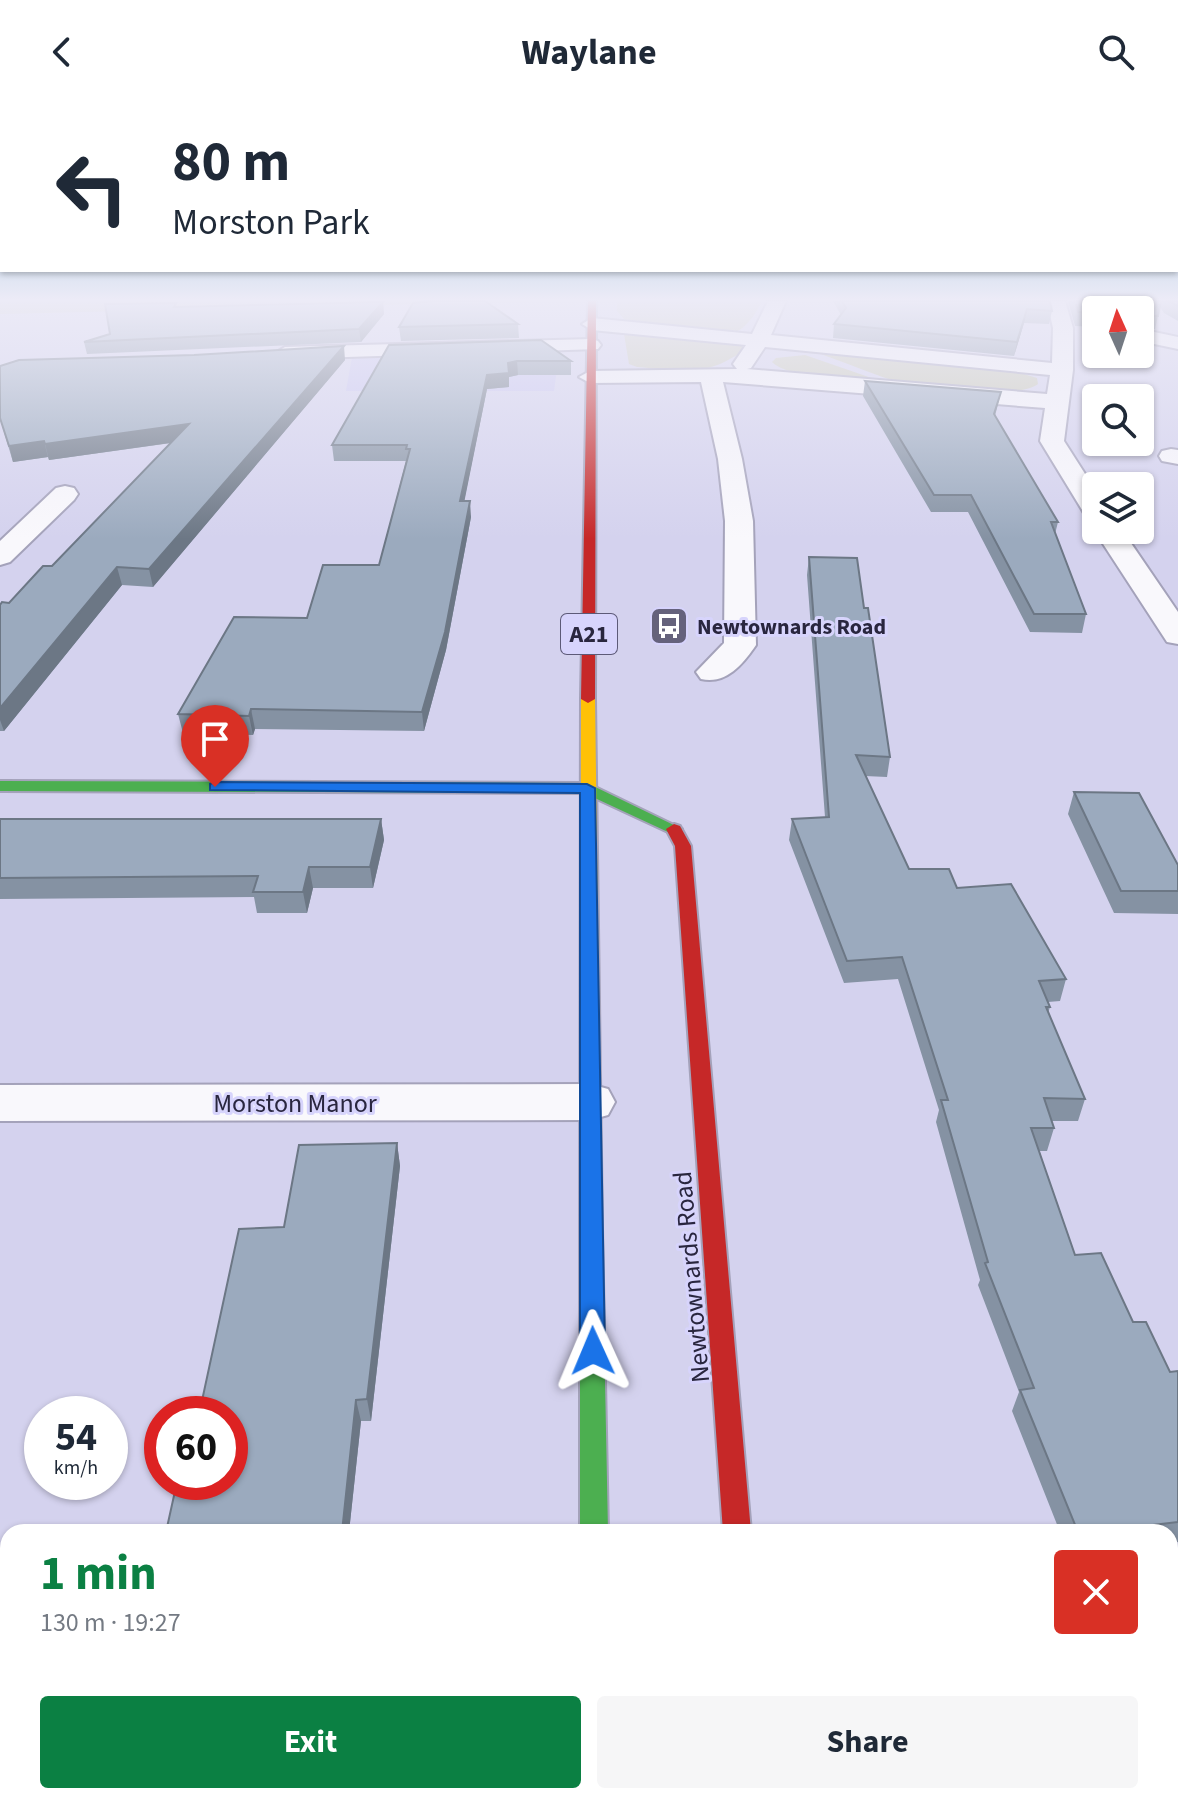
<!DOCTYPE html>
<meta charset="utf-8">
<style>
:root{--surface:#fff;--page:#f6f6f7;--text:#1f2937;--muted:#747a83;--accent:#0b8043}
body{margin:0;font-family:"Source Sans 3",sans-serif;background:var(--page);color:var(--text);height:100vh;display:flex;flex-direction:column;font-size:30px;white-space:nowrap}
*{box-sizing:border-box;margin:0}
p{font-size:26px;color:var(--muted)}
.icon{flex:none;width:44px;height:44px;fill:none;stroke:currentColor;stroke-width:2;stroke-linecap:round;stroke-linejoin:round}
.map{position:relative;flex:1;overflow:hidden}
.details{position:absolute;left:0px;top:1420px;width:1178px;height:280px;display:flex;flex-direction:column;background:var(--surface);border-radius:24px 24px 0 0;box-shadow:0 2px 6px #0004}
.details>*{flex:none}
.top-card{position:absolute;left:0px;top:0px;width:1178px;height:168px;box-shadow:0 2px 6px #0004;background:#fff;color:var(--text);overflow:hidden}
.needle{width:52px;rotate:357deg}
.controls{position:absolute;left:1082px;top:192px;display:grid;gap:16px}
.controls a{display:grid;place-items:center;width:72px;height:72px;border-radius:8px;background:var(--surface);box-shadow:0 2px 6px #0004;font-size:40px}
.speed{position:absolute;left:24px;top:1292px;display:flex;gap:16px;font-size:40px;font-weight:700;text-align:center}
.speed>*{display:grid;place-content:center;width:104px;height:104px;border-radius:50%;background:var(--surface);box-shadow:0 2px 6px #0004;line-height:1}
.speed small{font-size:20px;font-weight:400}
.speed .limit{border:12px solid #d22;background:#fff;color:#111}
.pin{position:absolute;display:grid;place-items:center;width:68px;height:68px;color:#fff;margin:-82px -34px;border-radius:50% 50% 50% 0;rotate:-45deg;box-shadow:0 0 8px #0007}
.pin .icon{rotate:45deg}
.me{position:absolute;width:88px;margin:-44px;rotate:359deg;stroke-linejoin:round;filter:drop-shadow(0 0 6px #0008)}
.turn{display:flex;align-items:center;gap:28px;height:168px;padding:0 40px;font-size:36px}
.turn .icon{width:104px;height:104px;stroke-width:2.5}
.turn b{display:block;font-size:56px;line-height:68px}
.round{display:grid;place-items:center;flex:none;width:84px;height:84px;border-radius:8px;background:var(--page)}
.headline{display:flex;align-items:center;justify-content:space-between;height:136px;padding:0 40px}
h1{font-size:48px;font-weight:700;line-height:60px;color:var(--accent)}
.action{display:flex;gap:16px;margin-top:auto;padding:16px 40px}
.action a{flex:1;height:92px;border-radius:8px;background:var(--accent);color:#fff;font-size:32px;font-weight:700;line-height:92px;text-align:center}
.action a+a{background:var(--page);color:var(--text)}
header{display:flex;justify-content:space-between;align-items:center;height:104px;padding:0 40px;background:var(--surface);font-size:36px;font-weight:700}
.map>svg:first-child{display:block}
.built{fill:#c8c5f1}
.green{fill:#c8c8b3}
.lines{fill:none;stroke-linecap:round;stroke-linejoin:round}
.street-casing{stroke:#a4a2ba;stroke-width:4}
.fast-casing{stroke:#a4a2ba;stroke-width:4}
.slow-casing{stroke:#a4a2ba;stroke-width:4}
.jam-casing{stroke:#a4a2ba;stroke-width:4}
.street{fill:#f9f8fc;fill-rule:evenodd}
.fast{fill:#4caf50;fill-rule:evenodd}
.slow{fill:#ffc107;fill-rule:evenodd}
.jam{fill:#c62828;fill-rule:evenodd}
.wall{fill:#8592a3}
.shaded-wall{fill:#6c7785}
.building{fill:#9baabe;stroke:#6c7785;stroke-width:2}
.route{fill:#1a73e8;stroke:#114b97;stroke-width:2}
.labels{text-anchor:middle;stroke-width:6;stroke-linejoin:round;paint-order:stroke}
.far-poi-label{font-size:22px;font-weight:bold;fill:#29263f;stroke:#d7d4fc;text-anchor:start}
.shield{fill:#d7d4fc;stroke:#5d5a78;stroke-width:2}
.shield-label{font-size:24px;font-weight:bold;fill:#29263f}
.street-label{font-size:26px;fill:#29263f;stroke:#d7d4fc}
</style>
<header><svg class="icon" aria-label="back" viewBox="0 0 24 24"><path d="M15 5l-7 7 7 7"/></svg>Waylane<svg class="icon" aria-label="search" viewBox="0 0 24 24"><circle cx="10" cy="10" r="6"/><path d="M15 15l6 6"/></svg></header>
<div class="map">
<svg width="1178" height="1700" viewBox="0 0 1178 1700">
<rect width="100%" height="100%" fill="#d4d2ee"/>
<!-- built -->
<path class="built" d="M 520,250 L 557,265 L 554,287 L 346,287 L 352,253 Z"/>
<!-- green -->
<path class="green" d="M 0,197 L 558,197 L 0,210 Z
M 617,197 L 762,197 C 757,208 749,220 738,227 C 717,239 649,220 625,216 L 617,207 Z
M 630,228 L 748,243 C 708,274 684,267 637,263 L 629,260 L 624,230 Z
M 818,249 L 1004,264 L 1037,274 L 1038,280 C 1020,295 930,286 905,280 C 876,272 847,259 818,249 Z
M 805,251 L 886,279 C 860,276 788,275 772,258 L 776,254 Z"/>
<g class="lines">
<!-- street casing -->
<g class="street-casing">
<path id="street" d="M 768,197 L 786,197 L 771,231 L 1052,259 L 1053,224 L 1047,197 L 1065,197 L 1073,224 L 1073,266 L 1064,337 L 1096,387 L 1096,416 L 1087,414 L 1040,337 L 1045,304 L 723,278 L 742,355 L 753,417 L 756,541 C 743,560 726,581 701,575 L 696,568 L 724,539 L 725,417 L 718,355 L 701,278 L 590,279 L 579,273 L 590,267 L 737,265 L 733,260 L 746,241 L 592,226 L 582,220 L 592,214 L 752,230 ZM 765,243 L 1050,271 L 1047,290 L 747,265 L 751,264 Z
M 1140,225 L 1178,233 L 1178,245 L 1140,237 Z
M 591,235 L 598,237 L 601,241 L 598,245 L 285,255 L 275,249 L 285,243 Z
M 1171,345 L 1178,346 L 1178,360 L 1162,357 L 1159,352 L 1162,347 Z
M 65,382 L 74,384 L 78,390 L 74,396 L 10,458 L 0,461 L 0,437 L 56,384 Z
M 1096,423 L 1096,426 L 1122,426 L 1178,508 L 1178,540 L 1167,538 L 1094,426 Z
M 590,980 L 608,985 L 615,998 L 608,1011 L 590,1016 L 0,1017 L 0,981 Z
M 697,1692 L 781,1692 L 784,1700 L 700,1700 Z"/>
</g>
<!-- fast casing -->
<g class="fast-casing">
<path id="fast" d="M 0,677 L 587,679 L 682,725 L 674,730 L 668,728 L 584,689 L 0,687 Z
M 591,1116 L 599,1119 L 602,1125 L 608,1428 L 580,1428 L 580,1125 L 583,1119 Z"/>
</g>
<!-- slow casing -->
<g class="slow-casing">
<path id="slow" d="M 588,591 L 595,595 L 602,1125 L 599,1131 L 591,1134 L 583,1131 L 580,1125 L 581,595 Z
M 580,1692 L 612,1692 L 612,1700 L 580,1700 Z"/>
</g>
<!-- jam casing -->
<g class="jam-casing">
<path id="jam" d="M 588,197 L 596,197 L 595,595 L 588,599 L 581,595 Z
M 674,720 L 680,722 L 691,742 L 751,1428 L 723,1428 L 675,742 L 666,725 Z"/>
</g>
<!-- street -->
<use href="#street" class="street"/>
<!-- fast -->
<use href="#fast" class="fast"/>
<!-- slow -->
<use href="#slow" class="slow"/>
<!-- jam -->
<use href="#jam" class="jam"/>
</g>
<!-- wall -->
<path class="wall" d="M 833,197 L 1050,197 L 1052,207 L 1049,220 L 1024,219 L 1014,252 L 833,234 L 834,220 L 841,211 Z
M 1068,197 L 1178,197 L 1178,217 L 1164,209 L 1160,203 L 1155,225 L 1140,224 L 1140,206 L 1096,206 L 1096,223 L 1075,222 Z
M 383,198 L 384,210 L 361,238 L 87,250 L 84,238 L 110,230 L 177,203 Z
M 518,220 L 519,234 L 401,237 L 399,223 Z
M 389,241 L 571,257 L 571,271 L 518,271 L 509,273 L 509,283 L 487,285 L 464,397 L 471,413 L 446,546 L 424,627 L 255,625 L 253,631 L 183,629 L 178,610 L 379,461 L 406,357 L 334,357 L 332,341 Z
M 345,256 L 153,483 L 122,481 L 4,627 L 0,627 L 0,501 L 9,499 L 52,462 L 171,339 L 49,356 L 48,353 L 13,358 L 0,315 Z
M 865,277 L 1001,288 L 995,312 L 1058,418 L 1055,430 L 1086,510 L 1082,529 L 1030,528 L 968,408 L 931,408 L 863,292 Z
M 809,453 L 864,504 L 890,653 L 887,673 L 865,672 L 909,765 L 957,784 L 1066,875 L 1060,897 L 1048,898 L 1050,903 L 1048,909 L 1085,995 L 1078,1017 L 1052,1017 L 1054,1024 L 1047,1047 L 1039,1047 L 1075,1151 L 1133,1218 L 1170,1268 L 1178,1267 L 1178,1438 L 1170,1439 L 1170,1428 L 1060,1428 L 1012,1307 L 1019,1288 L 978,1181 L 980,1176 L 936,1018 L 939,1006 L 898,875 L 844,879 L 789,736 L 792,715 L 825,713 L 807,471 Z
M 1074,688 L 1178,761 L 1178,810 L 1114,809 L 1068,710 Z
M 0,715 L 381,715 L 384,736 L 373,784 L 313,784 L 307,809 L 257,809 L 254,793 L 0,795 Z
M 397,1039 L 400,1062 L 371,1317 L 361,1317 L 349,1428 L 166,1428 L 200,1306 Z"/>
<!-- shaded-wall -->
<path class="shaded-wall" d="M 383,198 L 384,210 L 361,238 L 359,225 Z
M 1027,205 L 1024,219 L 1014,252 L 1017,238 Z
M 344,242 L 345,256 L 153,483 L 149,465 Z
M 517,257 L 518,271 L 509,273 L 508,259 Z
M 509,269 L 509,283 L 487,285 L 461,414 L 460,397 L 487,271 Z
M 189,320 L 191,336 L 49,356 L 45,340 Z
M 44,337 L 48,353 L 13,358 L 9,342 Z
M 470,397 L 471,413 L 446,546 L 424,627 L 422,608 Z
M 117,463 L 122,481 L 4,627 L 0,616 L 0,604 Z
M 251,605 L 255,625 L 253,631 L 249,612 Z
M 381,715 L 384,736 L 373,784 L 370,763 Z
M 309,763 L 313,784 L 307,809 L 303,788 Z
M 397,1039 L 400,1062 L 371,1317 L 367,1295 Z
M 356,1296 L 361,1317 L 349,1428 L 342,1428 Z
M 286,1692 L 295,1692 L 294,1700 L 285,1700 Z"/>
<!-- building -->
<path class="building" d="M 434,197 L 485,197 L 518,220 L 399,223 L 413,199 Z
M 842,197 L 1050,197 L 1052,207 L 1027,205 L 1017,238 L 834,220 L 846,204 Z
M 1075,197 L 1161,197 L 1158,212 L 1140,211 L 1140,206 L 1096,206 L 1096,209 L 1078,208 Z
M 1169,197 L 1178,197 L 1178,202 Z
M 383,198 L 359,225 L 84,238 L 110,230 L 105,200 L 176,199 L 174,203 Z
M 541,236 L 571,257 L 517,257 L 508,259 L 509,269 L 487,271 L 460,397 L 470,397 L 445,528 L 422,608 L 251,605 L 249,612 L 178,610 L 234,513 L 307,514 L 323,461 L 379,461 L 410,345 L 406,345 L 407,341 L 332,341 L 389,241 Z
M 344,242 L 149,465 L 117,463 L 0,604 L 0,501 L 2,498 L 9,499 L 43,462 L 52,462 L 189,320 L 45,340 L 44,337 L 9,342 L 0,314 L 0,262 L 19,256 L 194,251 Z
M 865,277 L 1001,288 L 994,310 L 1058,418 L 1051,418 L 1086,510 L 1034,510 L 971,391 L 934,391 Z
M 809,453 L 857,454 L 864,504 L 868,504 L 890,653 L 856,651 L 909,765 L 949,765 L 957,784 L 1011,780 L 1066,875 L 1039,877 L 1050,903 L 1046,903 L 1085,995 L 1044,994 L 1054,1024 L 1031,1024 L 1075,1151 L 1101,1149 L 1133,1218 L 1146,1218 L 1170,1268 L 1178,1267 L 1178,1418 L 1093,1428 L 1078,1428 L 1020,1286 L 1034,1284 L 985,1159 L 988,1158 L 941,996 L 948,996 L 902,853 L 847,857 L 792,715 L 829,713 Z
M 1074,688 L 1139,689 L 1178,761 L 1178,787 L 1121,787 Z
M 0,715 L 381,715 L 370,763 L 309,763 L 303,788 L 253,788 L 258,772 L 0,774 Z
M 397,1039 L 367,1295 L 356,1296 L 342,1428 L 166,1428 L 177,1378 L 230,1378 L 230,1310 L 191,1310 L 192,1306 L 200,1306 L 239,1125 L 284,1123 L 299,1041 Z
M 154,1692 L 286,1692 L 285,1700 L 152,1700 Z"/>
<!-- sky -->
<linearGradient id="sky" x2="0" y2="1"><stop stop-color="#7cb6d0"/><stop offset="0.45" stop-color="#ecebf7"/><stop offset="1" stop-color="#ecebf7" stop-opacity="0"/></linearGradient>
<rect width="1178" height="435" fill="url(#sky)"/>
<!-- route -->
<path class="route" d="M 215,678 L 587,680 L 595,684 L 605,1247 L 601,1254 L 593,1257 L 584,1254 L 580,1247 L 580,689 L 210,686 L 210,680 Z"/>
<!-- icons -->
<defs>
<g id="bus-square" transform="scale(2)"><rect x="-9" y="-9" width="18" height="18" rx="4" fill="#65627c" stroke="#d7d4fc"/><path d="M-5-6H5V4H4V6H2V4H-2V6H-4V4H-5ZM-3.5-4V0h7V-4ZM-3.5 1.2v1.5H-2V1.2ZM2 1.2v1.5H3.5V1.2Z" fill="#fff"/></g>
</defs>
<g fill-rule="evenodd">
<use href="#bus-square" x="669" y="522"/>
</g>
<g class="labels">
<!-- far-poi labels -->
<g class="far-poi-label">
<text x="697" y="530">Newtownards Road</text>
</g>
<!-- shield labels -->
<rect class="shield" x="561" y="510" width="56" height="40" rx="6"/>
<g class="shield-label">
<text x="589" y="538">A21</text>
</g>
<!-- street labels -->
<g class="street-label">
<text x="295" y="1008">Morston Manor</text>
<text transform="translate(691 1173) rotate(-95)" y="9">Newtownards Road</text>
</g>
</g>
</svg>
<div class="controls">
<a><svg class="needle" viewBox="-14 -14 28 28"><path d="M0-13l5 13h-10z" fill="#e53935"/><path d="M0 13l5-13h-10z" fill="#747a83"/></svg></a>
<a><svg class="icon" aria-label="search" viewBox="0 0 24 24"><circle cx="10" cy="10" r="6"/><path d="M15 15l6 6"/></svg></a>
<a><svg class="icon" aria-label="layers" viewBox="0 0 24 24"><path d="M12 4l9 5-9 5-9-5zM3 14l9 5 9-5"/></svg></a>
</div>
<div class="speed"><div>54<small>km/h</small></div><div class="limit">60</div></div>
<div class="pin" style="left:215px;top:683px;background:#d93025"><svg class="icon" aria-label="arrive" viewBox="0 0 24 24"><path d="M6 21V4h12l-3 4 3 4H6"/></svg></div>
<svg class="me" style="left:593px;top:1247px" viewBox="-20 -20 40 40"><path d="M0-17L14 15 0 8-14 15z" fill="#1a73e8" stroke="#fff" stroke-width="4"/></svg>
<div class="top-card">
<div class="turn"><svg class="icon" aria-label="left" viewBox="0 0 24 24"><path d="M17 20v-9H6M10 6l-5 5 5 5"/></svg><div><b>80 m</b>Morston Park</div></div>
</div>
<section class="details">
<div class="headline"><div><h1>1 min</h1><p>130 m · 19:27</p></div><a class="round" style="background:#d93025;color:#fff"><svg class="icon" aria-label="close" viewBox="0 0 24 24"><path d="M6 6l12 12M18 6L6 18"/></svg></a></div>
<div class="action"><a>Exit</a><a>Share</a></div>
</section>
</div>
